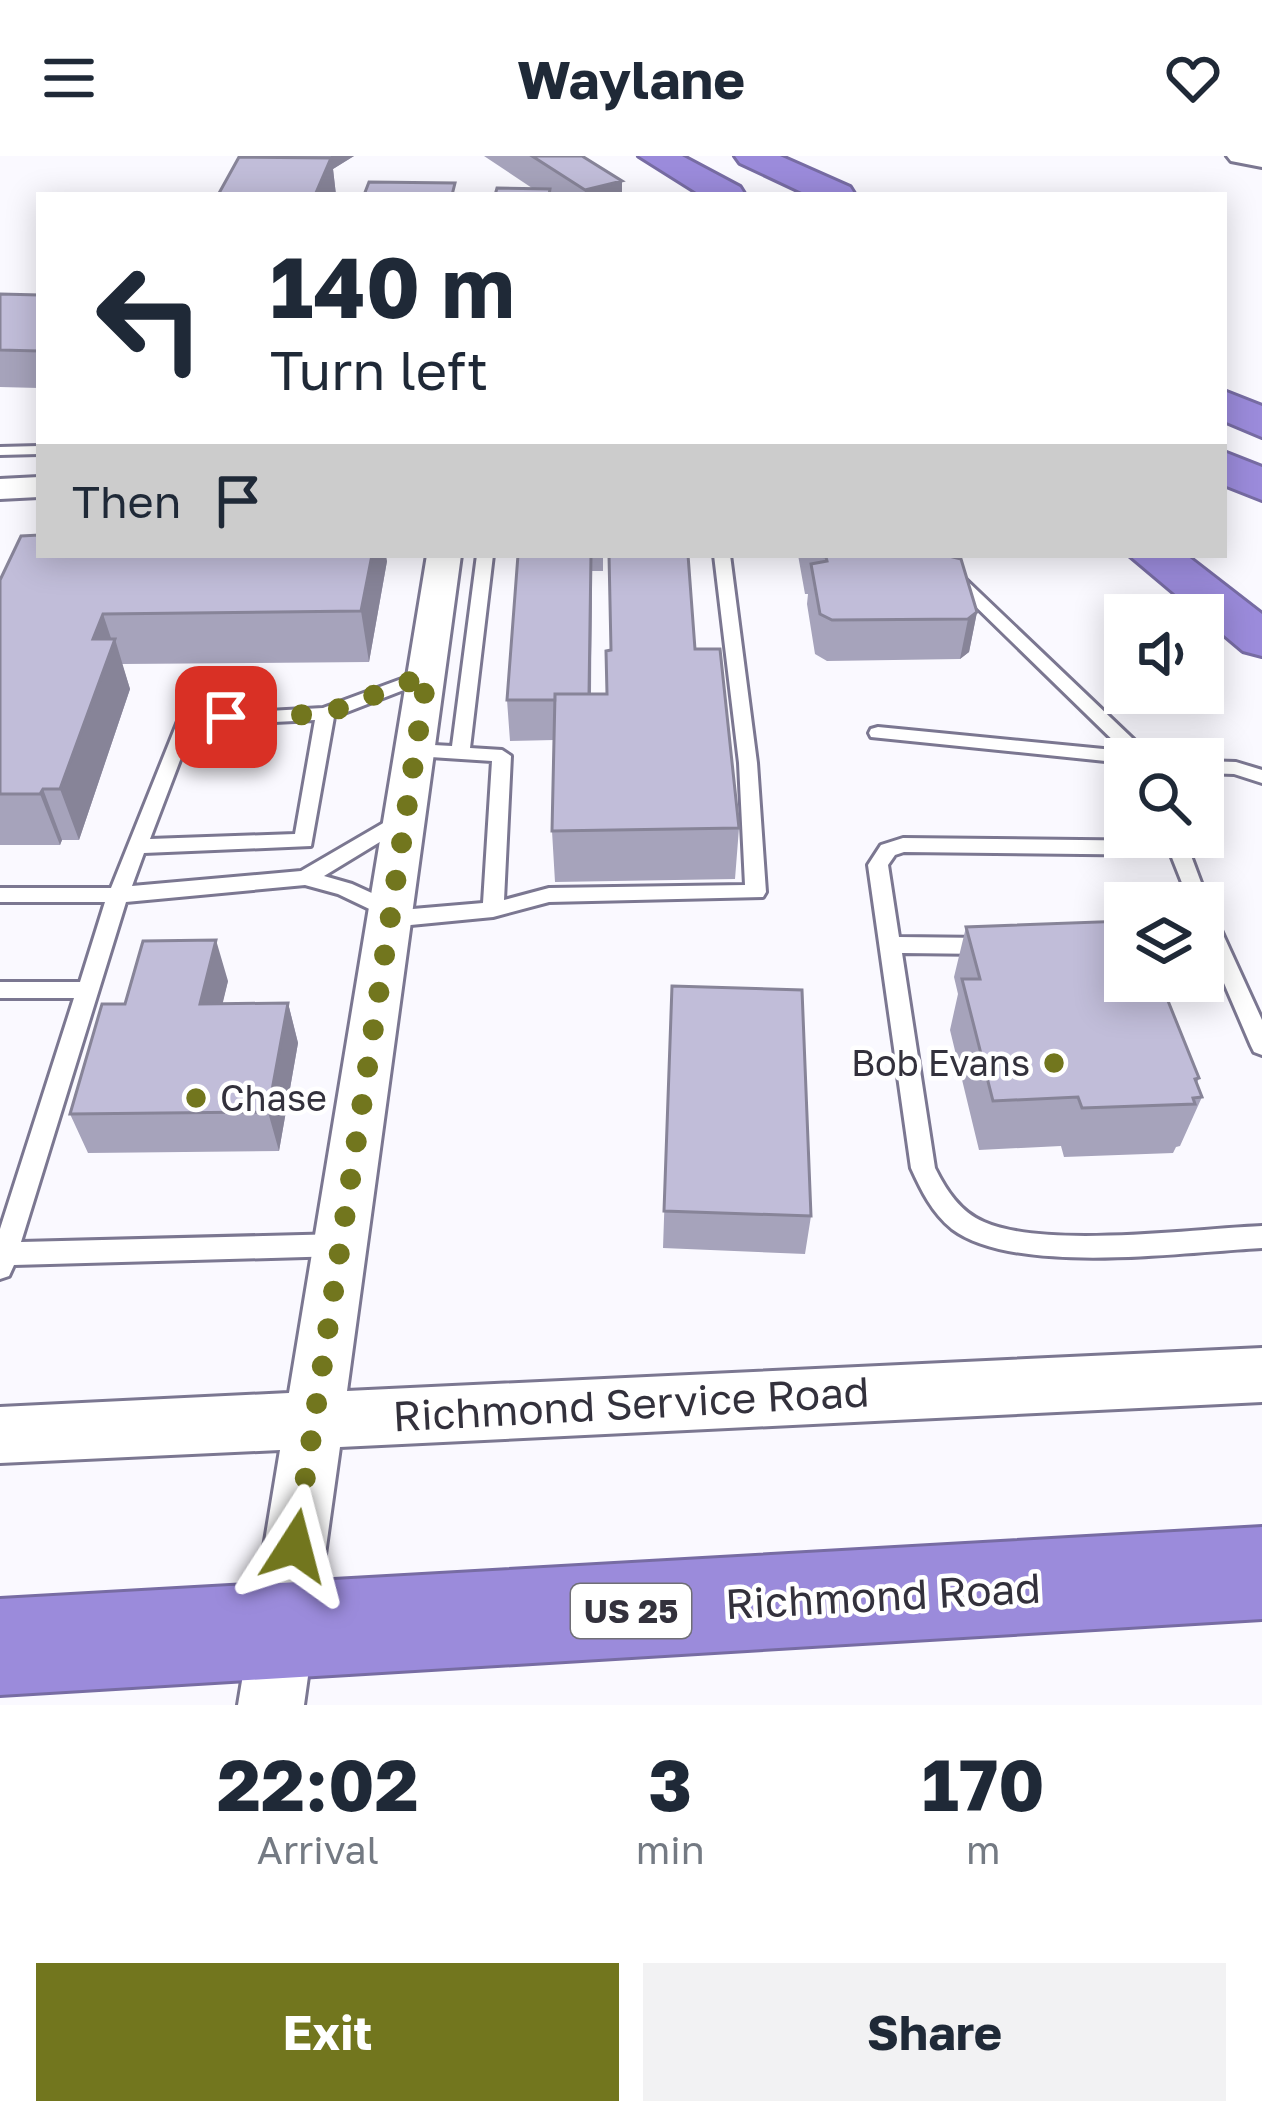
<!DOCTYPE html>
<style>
:root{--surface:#fff;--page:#f2f2f3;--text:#1f2937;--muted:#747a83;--accent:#72761e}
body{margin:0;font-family:"Golos Text",sans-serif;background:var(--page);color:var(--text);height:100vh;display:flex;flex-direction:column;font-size:45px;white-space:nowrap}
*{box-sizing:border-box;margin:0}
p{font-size:39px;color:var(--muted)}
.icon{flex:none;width:66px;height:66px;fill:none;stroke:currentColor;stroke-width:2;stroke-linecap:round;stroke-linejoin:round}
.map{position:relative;height:1549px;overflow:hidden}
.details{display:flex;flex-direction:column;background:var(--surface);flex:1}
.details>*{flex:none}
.banner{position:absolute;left:36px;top:36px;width:1191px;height:366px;border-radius:0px;box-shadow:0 6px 30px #0003;background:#fff;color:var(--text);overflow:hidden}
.buttons{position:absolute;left:1104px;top:438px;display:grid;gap:24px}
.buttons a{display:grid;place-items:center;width:120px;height:120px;border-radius:0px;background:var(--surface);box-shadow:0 6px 30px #0003;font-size:60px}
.pin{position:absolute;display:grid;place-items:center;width:102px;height:102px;color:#fff;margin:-51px;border-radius:24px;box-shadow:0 6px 18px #0006}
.me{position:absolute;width:132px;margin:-66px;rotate:9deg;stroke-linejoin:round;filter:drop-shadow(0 0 9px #0008)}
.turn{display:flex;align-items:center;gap:42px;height:252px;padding:0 36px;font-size:54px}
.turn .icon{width:156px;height:156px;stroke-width:2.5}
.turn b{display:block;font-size:84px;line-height:102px}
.then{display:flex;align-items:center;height:114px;padding:0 36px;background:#0003;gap:24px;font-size:45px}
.eta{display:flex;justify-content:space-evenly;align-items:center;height:204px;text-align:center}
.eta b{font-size:72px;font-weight:700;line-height:84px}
.primary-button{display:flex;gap:24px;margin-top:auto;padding:24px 36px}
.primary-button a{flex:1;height:138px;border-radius:0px;background:var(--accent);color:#fff;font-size:48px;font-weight:700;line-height:138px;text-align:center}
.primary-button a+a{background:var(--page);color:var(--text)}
header{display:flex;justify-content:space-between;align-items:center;height:156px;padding:0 36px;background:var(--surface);font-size:54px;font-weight:700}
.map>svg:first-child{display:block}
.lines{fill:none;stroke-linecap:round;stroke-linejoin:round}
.lane-casing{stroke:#7b7791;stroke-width:6}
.street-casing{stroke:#7b7791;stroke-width:6}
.highway-casing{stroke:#776ca3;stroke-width:6}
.lane{fill:#fff;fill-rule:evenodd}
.street{fill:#fff;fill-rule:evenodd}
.highway{fill:#9b8bdb;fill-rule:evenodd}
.wall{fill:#a6a3bb}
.shaded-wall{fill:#878498}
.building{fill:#c1bdd9;stroke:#878498;stroke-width:3}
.route{stroke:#72761e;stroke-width:21;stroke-dasharray:0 37.8}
.poi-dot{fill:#72761e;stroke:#fff;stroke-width:4.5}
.labels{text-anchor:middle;stroke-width:9;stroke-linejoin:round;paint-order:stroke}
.shield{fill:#fff;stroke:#706f76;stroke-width:3}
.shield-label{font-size:33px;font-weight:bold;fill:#33313c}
.poi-label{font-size:36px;fill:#33313c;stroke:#fff;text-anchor:end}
.near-street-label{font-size:42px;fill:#33313c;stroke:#fff}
</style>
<header><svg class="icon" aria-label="menu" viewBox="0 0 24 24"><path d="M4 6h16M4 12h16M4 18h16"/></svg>Waylane<svg class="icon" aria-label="heart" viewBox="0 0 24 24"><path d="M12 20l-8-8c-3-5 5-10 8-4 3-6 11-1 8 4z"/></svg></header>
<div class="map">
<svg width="1262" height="1549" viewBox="0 0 1262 1549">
<rect width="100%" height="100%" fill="#faf9ff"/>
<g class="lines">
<!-- lane casing -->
<g class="lane-casing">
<path id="lane" d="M 39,290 L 39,298 L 0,299 L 0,291 Z
M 477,399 L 493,399 L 470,592 L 502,594 L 511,600 L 504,744 L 549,732 L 745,729 L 739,607 L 714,399 L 730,399 L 757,607 L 766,736 L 763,741 L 549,746 L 493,761 L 390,771 L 383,768 L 380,763 L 382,759 L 338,738 L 305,729 L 126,746 L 21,1086 L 341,1078 L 350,1081 L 354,1089 L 350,1097 L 341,1100 L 14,1109 L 9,1120 L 0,1123 L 0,1073 L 74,842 L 0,842 L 0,826 L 80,826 L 105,746 L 0,746 L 0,732 L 111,732 L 180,560 L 323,552 L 426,514 L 435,519 L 432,523 L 334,561 L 311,690 L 144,697 L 132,730 L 301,715 L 404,655 L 411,657 L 414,662 L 411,667 L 324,720 L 352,728 L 398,749 L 401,754 L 483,747 L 492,605 L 415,600 L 406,594 L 415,588 L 452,590 ZM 315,564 L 295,678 L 150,683 L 193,570 Z
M 923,399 L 940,399 L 1154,603 L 1125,603 L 1125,607 L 871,581 L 869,577 L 871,573 L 878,571 L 1124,595 Z
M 1203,605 L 1236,606 L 1262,614 L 1262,627 L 1234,618 L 1203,617 Z
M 1164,681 L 1184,681 L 1209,748 L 1262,864 L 1262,899 L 1254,896 L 1251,890 L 1203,778 L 1203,747 L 1190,747 L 1171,699 L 904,696 L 895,699 L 888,709 L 899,781 L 986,782 L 997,790 L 986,798 L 902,797 L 935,1012 C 946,1034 960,1056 984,1066 C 1045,1093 1192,1073 1262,1070 L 1262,1092 C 1184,1096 1015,1120 952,1073 C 932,1057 921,1034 911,1012 L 868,709 L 881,689 L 903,682 L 1166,685 Z"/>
</g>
<!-- street casing -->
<g class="street-casing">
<path id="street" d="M 1227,0 L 1262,0 L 1262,11 L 1231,5 Z
M 39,321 L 39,341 L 0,343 L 0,323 Z
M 427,399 L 461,399 L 347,1235 L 1262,1192 L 1262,1246 L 340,1291 L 304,1549 L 238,1549 L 280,1294 L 0,1307 L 0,1251 L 289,1237 Z"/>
</g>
<!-- highway casing -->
<g class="highway-casing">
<path id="highway" d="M 639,0 L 682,0 L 740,31 L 745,39 L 701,39 Z
M 735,0 L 780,0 L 850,31 L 855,39 L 808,39 L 740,7 Z
M 1224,235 L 1262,250 L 1262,281 L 1224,265 Z
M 1224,296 L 1262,311 L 1262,344 L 1224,329 Z
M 1129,399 L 1186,399 L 1262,458 L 1262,500 L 1243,495 Z
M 1262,1371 L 1262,1463 L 0,1539 L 0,1443 Z"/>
</g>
<!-- lane -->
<use href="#lane" class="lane"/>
<!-- street -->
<use href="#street" class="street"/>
<!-- highway -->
<use href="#highway" class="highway"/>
</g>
<!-- wall -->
<path class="wall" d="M 273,0 L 354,0 L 333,13 L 336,39 L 218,39 L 280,2 Z
M 484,0 L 582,0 L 622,39 L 495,39 L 532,32 Z
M 0,138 L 39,139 L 39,232 L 0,231 Z
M 518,399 L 603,399 L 603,415 L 592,415 L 591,538 L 607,538 L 695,493 L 739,672 L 735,723 L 555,726 L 552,675 L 554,584 L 510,585 L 507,544 Z
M 798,399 L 945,399 L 977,456 L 969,496 L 960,503 L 827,505 L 815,498 L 807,448 L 808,438 L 805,438 Z
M 387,405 L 369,506 L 122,508 L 130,533 L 79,684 L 62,684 L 60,689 L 0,689 L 0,424 Z
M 966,771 L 1199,922 L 1197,927 L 1202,941 L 1180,990 L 1176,991 L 1173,997 L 1064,1001 L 1061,990 L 979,994 L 950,874 L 958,838 L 954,821 Z
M 228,825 L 222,848 L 288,847 L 298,887 L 279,995 L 88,997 L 70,958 L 125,848 Z
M 672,830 L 811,1060 L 805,1098 L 663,1092 Z"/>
<!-- shaded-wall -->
<path class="shaded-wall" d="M 331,0 L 354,0 L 333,13 L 336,39 L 315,39 Z
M 622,25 L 622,39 L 585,39 L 585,34 Z
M 372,399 L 386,399 L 387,405 L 369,506 L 361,455 Z
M 592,399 L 592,415 L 590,584 L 589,544 Z
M 977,456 L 969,496 L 960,503 L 968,463 Z
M 103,458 L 113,488 L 115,483 L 130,533 L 79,684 L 60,633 L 93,483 Z
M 43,633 L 62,684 L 60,689 L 40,638 Z
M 216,784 L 228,825 L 213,888 L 200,848 Z
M 288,847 L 298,887 L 279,995 L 268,956 Z"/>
<!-- building -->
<path class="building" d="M 532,0 L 582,0 L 622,25 L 585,34 Z
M 239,1 L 331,2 L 315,39 L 218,39 Z
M 369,26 L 455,27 L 452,39 L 364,39 Z
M 497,32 L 550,33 L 549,39 L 495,39 Z
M 0,138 L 39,139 L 39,195 L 0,194 Z
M 39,379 L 39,399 L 372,399 L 361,455 L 103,458 L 93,483 L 115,483 L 60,633 L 43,633 L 40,638 L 0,638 L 0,424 L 21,380 Z
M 518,399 L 591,399 L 589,538 L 555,538 L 555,544 L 507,544 Z
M 609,399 L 688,399 L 695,493 L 720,493 L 739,672 L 552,675 L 555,538 L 607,538 L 606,495 L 611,494 Z
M 814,399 L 945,399 L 961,403 L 977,456 L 968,463 L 832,464 L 820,458 L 811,408 L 827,405 L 826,401 Z
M 1125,765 L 1125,825 L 1160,825 L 1199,922 L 1195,923 L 1202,941 L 1193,942 L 1195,948 L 1082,952 L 1078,941 L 993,945 L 962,823 L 980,823 L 966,771 Z
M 216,784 L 200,848 L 288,847 L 268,956 L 70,958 L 102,848 L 125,848 L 143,785 Z
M 672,830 L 802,834 L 811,1060 L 664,1055 Z"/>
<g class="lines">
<!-- route -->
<path class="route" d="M 226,561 L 325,558 L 427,519 L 295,1390"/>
</g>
<!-- markers -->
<g class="poi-dot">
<circle cx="1054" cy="907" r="12"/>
<circle cx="196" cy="942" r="12"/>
</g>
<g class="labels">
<!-- shield labels -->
<rect class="shield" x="571" y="1428" width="120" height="54" rx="9"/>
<g class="shield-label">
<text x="631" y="1467">US 25</text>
</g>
<!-- poi labels -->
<g class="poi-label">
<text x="1030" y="920">Bob Evans</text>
<text x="220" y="955" text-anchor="start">Chase</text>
</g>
<!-- near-street labels -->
<g class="near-street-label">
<text transform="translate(631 1248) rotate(-3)" y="15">Richmond Service Road</text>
<text transform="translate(883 1440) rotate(-3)" y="15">Richmond Road</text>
</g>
</g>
</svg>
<div class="buttons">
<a><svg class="icon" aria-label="sound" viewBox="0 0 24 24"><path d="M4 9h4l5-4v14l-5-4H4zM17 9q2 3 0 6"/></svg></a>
<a><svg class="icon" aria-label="search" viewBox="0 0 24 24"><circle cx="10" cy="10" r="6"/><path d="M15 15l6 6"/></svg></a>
<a><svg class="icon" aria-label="layers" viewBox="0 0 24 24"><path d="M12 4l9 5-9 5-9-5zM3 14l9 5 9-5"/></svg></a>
</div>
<div class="pin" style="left:226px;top:561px;background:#d93025"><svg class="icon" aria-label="arrive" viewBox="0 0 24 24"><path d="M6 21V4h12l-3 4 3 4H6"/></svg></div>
<svg class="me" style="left:295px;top:1390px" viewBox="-20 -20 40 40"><path d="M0-17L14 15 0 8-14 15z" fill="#72761e" stroke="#fff" stroke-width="4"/></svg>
<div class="banner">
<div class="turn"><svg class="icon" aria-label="left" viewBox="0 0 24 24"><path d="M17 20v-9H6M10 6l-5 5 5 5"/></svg><div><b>140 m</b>Turn left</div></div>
<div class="then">Then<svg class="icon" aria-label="arrive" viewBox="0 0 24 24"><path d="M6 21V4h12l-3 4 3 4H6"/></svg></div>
</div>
</div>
<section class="details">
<div class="eta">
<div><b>22:02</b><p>Arrival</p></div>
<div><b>3</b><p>min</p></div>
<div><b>170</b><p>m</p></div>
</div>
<div class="primary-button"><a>Exit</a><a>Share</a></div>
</section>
